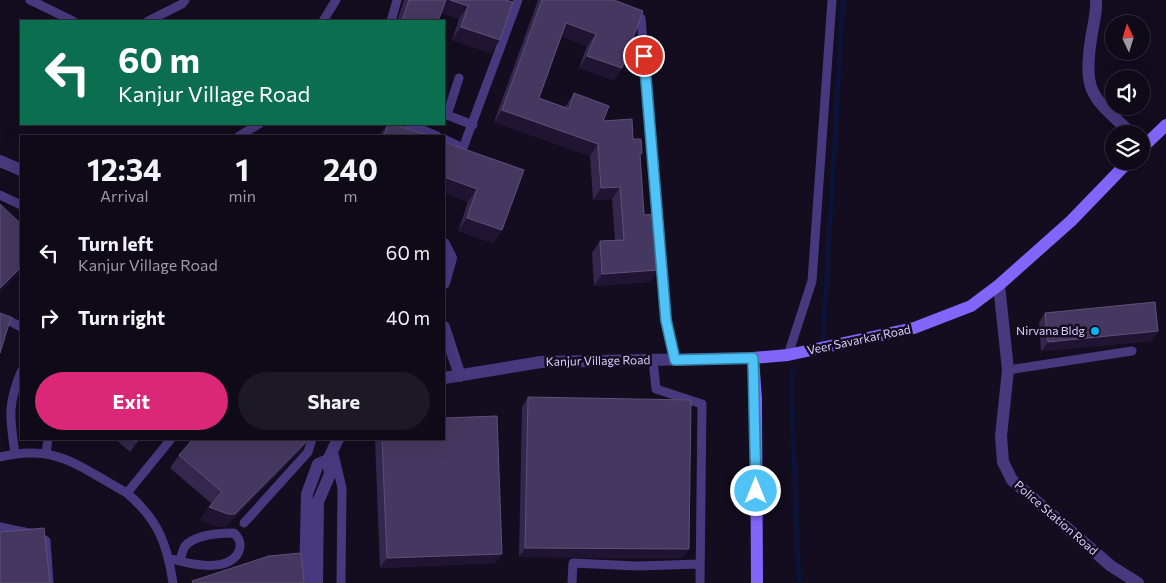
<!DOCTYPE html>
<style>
:root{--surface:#0e0a17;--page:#1c1824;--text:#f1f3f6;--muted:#9b9aa1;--line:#2e2b36;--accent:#db2777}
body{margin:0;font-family:Commissioner,sans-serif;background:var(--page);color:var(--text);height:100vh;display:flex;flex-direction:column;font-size:19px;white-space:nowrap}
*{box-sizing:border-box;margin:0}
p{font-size:16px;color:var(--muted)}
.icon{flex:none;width:28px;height:28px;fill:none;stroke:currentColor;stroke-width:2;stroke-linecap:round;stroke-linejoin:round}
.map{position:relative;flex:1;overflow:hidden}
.drawer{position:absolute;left:20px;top:135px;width:425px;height:305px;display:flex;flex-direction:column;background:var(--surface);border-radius:0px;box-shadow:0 5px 20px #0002,0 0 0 1px var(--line)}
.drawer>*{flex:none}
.banner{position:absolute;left:20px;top:20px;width:425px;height:105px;border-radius:0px;box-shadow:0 5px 20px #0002,0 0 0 1px var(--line);background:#0b6e4f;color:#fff;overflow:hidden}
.needle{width:32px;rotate:356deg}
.controls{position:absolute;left:1105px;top:15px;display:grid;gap:10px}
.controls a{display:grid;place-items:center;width:45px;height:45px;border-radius:50%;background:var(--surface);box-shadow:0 5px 20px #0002,0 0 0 1px var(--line);font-size:25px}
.pin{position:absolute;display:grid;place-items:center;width:42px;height:42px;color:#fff;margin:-21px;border:2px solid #fff;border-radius:50%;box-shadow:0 1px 5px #0007}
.me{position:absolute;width:55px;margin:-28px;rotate:0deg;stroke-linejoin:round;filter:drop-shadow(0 0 4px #0008)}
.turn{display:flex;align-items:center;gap:18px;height:105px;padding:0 15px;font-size:22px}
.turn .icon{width:65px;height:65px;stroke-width:2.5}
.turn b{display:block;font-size:35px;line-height:42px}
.eta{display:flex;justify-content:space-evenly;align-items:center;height:85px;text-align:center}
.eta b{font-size:30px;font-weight:700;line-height:35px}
.button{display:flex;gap:10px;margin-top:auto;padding:10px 15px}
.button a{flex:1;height:58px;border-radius:30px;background:var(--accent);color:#fff;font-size:20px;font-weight:700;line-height:58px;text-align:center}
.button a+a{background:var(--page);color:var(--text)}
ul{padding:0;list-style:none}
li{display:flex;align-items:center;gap:15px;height:65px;padding:0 15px}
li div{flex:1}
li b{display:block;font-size:19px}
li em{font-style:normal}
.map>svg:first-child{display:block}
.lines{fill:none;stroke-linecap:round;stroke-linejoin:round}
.stream{stroke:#0a143b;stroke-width:4.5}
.lane{stroke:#47397d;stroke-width:9}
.street{stroke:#47397d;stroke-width:12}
.secondary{stroke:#8266fb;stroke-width:12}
.wall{fill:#34274d}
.shaded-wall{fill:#1f1533}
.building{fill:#453860;stroke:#5d5079}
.route-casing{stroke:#337fa1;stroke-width:12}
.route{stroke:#4fc3f7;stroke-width:9}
.poi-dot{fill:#07b3f0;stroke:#130d1f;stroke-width:2}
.labels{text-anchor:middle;stroke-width:5;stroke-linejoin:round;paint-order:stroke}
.poi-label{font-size:12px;fill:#dacdfe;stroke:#130d1f;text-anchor:end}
.street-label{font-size:12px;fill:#dacdfe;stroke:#130d1f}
</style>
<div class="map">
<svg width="1166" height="583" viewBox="0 0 1166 583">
<rect width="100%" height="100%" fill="#130d1f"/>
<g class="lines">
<!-- stream -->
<path class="stream" d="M 823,341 L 843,0
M 794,368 L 791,381 L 799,583"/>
<!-- lane -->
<path class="lane" d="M 30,0 L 73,21
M 630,14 L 641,18 L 666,320 L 675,360
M 148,21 L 182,4 L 185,0
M 323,21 L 336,0
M 391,21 L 397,0
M 459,78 L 447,115 L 473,125
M 408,124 L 437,136
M 239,136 L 259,124
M 444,139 L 463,148 L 518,0
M 0,195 L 21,205
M 8,320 L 21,327
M 788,355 L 812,281 L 832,0
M 653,360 L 656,389 L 702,404 L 700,583
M 1008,370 L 1132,351
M 333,450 L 342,488 L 341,583
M 46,453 L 48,439
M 15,454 C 10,418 7,406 21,372
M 0,457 C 57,443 79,467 127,493 L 171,439
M 127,493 C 158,520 167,543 173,583
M 244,523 L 308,452 L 312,439
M 0,527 L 34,534 L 46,541 L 49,583
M 169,558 C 188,564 229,574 239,551 C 242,543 239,538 234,533 C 220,533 196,534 185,546 C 183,549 181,557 180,561
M 572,583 L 573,563 L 637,566 L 700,564"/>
<!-- street -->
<path class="street" d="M 1096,0 C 1097,12 1093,26 1091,39 C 1083,95 1093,97 1132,134
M 0,161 L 21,170
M 444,244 L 451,258 L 444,283
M 999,285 L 1008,370 L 1001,436 L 1003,462 L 1012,480 L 1111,566 L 1138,583
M 444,327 L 460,376
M 444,378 L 541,362 L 753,358
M 305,583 L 307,494 L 318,464 L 328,460
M 317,583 L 318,502 L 330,474 L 328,460 L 338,439"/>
<!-- secondary -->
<path class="secondary" d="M 1141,149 L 1166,125
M 757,583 L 756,399 L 753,358 L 788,355 L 914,328 L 971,306 L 999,285 L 1071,221 L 1129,161"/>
</g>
<!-- wall -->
<path class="wall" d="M 404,0 L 505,0 L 491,53 L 452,40 L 459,19 L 441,13 L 438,21 L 397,21 Z
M 538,0 L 614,0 L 622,68 L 614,80 L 579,68 L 587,46 L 561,36 L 539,98 L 565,107 L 574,93 L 603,121 L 633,139 L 642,153 L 640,156 L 644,215 L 658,270 L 650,282 L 594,286 L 592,253 L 600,241 L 615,240 L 612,199 L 593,200 L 590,156 L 494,122 Z
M 388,124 L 394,124 L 429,136 L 379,136 Z
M 444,142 L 524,170 L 502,230 L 493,243 L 458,231 L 468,202 L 444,193 Z
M 1045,313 L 1158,331 L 1151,341 L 1041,351 L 1039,322 Z
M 528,397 L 682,558 L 519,557 L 522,407 Z
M 115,439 L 141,439 L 130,452 Z
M 375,439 L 444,439 L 496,563 L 380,568 Z
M 302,449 L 225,527 L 219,527 L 200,520 L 212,504 L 170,468 L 179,455 Z"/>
<!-- shaded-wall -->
<path class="shaded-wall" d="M 445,0 L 450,0 L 468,6 L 459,19 L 437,12 Z
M 566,23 L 596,34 L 587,46 L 558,35 Z
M 461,27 L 500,40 L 491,53 L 452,40 Z
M 587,56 L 622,68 L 614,80 L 579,68 Z
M 502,110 L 598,144 L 590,156 L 494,122 Z
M 444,177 L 477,189 L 468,202 L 444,193 Z
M 620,187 L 612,199 L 593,200 L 601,188 Z
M 467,218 L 502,230 L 493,243 L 458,231 Z
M 21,267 L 21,270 L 0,292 L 0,288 Z
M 658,270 L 650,282 L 594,286 L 602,274 Z
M 1158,331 L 1151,341 L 1041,351 L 1048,342 Z
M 139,439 L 141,439 L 130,452 L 136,442 Z
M 309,439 L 302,449 L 225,527 L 219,527 L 200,520 L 209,507 Z
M 525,548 L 689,549 L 682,558 L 519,557 Z
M 502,554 L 496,563 L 380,568 L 387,558 Z"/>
<!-- building -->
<path class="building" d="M 409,0 L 446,0 L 438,21 L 402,21 Z
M 450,0 L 505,0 L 513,2 L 500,40 L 461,27 L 468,6 Z
M 542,0 L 614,0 L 643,11 L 622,68 L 587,56 L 596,34 L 566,23 L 539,98 L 569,109 L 574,93 L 609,106 L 603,121 L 632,119 L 633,139 L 641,139 L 642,153 L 640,154 L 644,215 L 654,214 L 658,270 L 602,274 L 600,241 L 624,240 L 620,187 L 601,188 L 598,144 L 502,110 Z
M 388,124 L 394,124 L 429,136 L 384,136 Z
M 444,142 L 524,170 L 502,230 L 467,218 L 477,189 L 444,177 Z
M 0,204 L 21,224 L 21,267 L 0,288 Z
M 1155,302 L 1158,331 L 1048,342 L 1045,313 Z
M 0,313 L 11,317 L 0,353 Z
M 528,397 L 691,400 L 689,549 L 525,548 Z
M 497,416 L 502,554 L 387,558 L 382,439 L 444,439 L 444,418 Z
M 133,439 L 139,439 L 136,442 Z
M 193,439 L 309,439 L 235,514 L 228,514 L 209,507 L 222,492 L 179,455 Z
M 44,528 L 50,583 L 0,583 L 0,532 Z
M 301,553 L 304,583 L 193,583 L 192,581 L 269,556 Z"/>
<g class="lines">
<!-- route casing -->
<g class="route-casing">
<path id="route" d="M 644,56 L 666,320 L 675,360 L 753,358 L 756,491"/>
</g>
<!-- route -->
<use href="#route" class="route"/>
</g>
<!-- markers -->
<circle class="poi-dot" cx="1095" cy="331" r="5"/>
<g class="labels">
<!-- poi labels -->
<g class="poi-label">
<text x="1085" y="335">Nirvana Bldg</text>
</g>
<!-- street labels -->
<g class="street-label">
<text transform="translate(859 340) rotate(-12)" y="4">Veer Savarkar Road</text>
<text transform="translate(598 361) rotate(-1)" y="4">Kanjur Village Road</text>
<text transform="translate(1056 518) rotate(41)" y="4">Police Station Road</text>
</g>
</g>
</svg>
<div class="controls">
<a><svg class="needle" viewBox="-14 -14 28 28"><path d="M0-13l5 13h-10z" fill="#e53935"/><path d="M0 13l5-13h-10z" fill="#9b9aa1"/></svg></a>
<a><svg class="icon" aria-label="sound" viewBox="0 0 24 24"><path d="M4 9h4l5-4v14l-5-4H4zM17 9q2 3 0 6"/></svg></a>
<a><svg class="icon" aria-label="layers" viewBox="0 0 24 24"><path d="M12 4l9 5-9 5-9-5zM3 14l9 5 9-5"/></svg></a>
</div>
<div class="pin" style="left:644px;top:56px;background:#d93025"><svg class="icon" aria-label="arrive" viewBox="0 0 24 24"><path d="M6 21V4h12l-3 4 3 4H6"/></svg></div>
<svg class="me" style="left:756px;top:491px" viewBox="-20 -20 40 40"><circle r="17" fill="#4fc3f7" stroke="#fff" stroke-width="3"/><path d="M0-11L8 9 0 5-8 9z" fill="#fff"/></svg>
<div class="banner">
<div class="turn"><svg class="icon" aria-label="left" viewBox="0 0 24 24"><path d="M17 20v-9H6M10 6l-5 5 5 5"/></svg><div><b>60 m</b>Kanjur Village Road</div></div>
</div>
<section class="drawer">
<div class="eta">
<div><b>12:34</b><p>Arrival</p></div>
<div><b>1</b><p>min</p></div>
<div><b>240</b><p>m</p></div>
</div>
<ul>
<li><svg class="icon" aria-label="left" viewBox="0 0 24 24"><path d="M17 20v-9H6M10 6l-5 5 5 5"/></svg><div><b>Turn left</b><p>Kanjur Village Road</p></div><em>60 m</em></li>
<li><svg class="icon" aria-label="right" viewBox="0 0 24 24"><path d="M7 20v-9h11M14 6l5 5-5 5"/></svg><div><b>Turn right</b></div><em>40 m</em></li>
</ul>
<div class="button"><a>Exit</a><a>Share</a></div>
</section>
</div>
